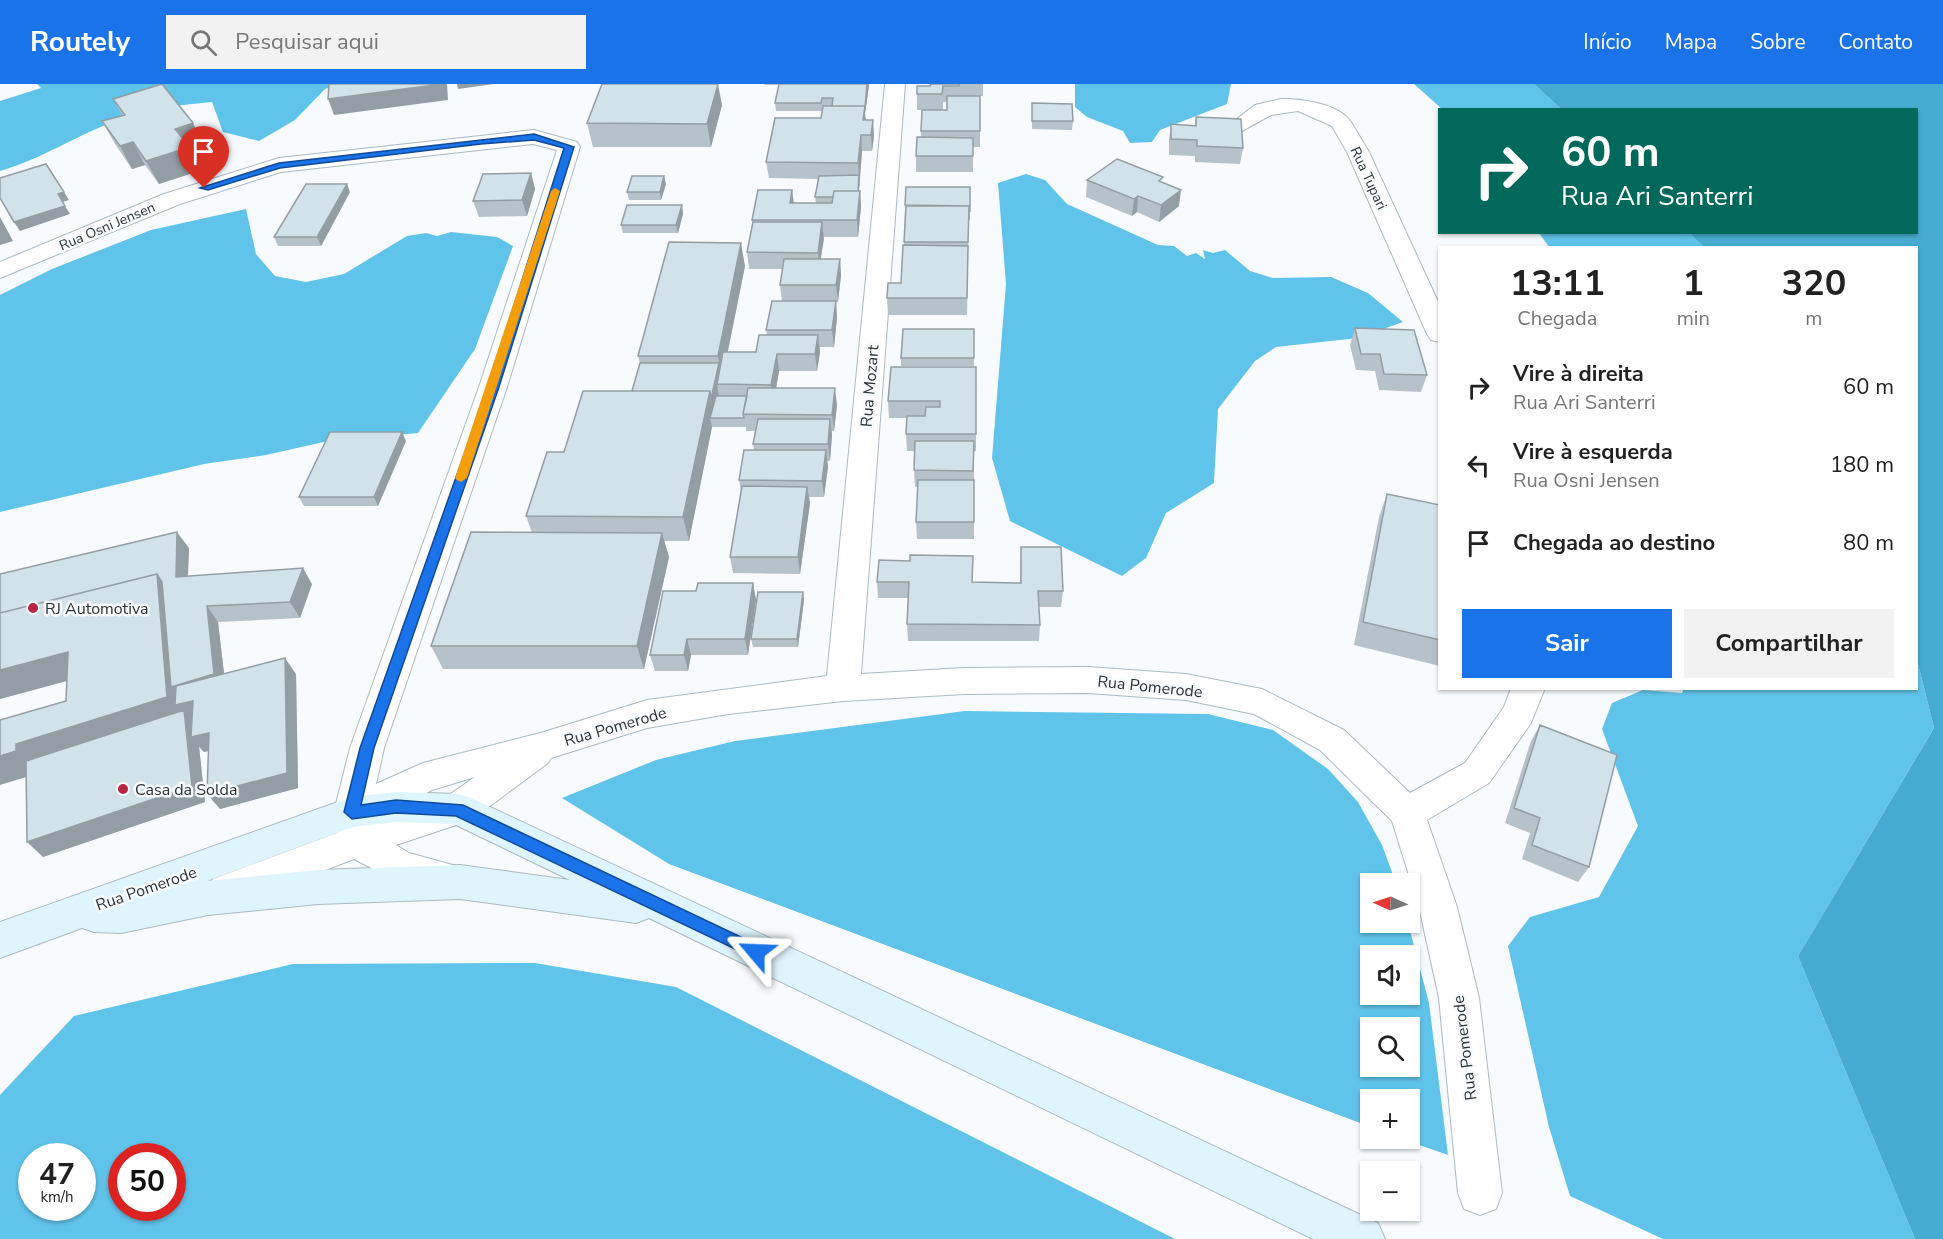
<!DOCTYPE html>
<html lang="pt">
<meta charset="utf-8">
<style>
:root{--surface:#fff;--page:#f2f2f2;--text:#222;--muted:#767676;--accent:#1a73e8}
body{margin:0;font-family:"Nunito Sans",sans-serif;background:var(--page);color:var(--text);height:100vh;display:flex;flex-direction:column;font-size:22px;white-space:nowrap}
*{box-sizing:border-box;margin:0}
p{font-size:20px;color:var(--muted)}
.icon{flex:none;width:33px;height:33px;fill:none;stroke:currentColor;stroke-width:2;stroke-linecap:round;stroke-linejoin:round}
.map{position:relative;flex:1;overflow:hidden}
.side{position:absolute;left:1438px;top:162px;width:480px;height:444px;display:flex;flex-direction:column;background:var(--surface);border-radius:0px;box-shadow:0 2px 4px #0004}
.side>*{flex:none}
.banner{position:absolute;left:1438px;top:24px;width:480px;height:126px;border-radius:0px;box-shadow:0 2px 4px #0004;background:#00695c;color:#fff;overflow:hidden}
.needle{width:39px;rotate:273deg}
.fabs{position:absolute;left:1360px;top:789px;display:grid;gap:12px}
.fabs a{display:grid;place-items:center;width:60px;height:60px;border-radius:0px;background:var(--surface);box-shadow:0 2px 4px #0004;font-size:30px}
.speed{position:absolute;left:18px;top:1059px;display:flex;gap:12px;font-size:30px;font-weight:700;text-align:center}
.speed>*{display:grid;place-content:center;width:78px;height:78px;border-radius:50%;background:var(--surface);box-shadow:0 2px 4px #0004;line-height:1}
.speed small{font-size:15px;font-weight:400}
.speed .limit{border:9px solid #d22;background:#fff;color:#111}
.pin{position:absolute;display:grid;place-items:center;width:51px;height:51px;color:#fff;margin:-62px -26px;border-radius:50% 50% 50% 0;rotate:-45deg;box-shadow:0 0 6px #0007}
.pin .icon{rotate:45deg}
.me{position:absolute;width:66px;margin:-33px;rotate:296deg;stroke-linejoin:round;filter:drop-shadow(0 0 4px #0008)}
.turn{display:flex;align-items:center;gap:21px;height:126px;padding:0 24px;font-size:27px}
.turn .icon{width:78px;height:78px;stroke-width:2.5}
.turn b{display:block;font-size:42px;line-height:51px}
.eta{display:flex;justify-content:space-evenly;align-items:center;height:102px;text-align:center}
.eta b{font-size:36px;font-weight:700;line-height:42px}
.action{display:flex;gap:12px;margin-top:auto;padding:12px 24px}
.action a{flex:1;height:69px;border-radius:0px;background:var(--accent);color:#fff;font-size:24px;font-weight:700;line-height:69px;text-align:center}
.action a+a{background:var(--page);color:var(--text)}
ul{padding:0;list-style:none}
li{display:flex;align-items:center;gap:18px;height:78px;padding:0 24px}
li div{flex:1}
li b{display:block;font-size:22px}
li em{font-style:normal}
header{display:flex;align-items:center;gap:36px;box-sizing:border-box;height:84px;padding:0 30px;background:var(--accent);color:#fff}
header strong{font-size:28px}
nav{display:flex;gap:33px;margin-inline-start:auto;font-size:21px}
.search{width:420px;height:54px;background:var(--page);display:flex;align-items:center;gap:15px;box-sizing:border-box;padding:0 21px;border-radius:0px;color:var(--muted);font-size:22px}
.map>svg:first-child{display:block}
.forest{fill:#60c3e9;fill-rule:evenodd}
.water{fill:#47abd1}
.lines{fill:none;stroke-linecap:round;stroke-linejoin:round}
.minor-casing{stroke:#aabac1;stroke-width:2}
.secondary-casing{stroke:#aabac1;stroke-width:2}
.minor{fill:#fff;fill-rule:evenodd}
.secondary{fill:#dff5fe;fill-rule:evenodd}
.wall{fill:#b5c2c9}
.shaded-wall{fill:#939ea4}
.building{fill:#d2e2ea;stroke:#939ea4;stroke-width:1.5}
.route{fill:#1a73e8;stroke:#114b97;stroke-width:1.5}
.slow{fill:#f59e0b}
.poi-dot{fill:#b82643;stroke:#f8fbfd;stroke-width:2}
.labels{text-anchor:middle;stroke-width:5;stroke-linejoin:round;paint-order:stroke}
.far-street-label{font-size:14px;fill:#2c3335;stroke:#f8fbfd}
.street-label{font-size:16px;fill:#2c3335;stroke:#f8fbfd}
.poi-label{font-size:16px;fill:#2c3335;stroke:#f8fbfd;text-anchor:start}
</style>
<header>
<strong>Routely</strong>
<div class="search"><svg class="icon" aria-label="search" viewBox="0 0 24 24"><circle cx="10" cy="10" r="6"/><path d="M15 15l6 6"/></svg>Pesquisar aqui</div>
<nav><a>Início</a><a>Mapa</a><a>Sobre</a><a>Contato</a></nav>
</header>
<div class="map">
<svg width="1943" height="1155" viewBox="0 0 1943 1155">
<rect width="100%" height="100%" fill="#f8fbfd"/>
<!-- forest -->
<path class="forest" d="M 37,0 L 340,0 L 325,5 L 295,36 L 259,57 L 223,48 L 212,18 C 180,21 148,24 118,36 C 77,51 42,75 0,87 L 0,17 L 41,4 Z
M 1075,0 L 1231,0 L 1227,20 L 1160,46 L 1152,58 L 1130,59 L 1123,47 L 1087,33 L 1075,23 Z
M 1414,0 L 1534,0 L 1561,25 L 1442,25 Z
M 1026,90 L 1045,96 L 1067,120 L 1158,161 L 1174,162 L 1187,172 L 1196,169 L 1205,175 L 1203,166 L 1213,169 L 1225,166 L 1250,187 L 1273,194 L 1331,193 L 1368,209 L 1403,238 L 1358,254 L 1276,263 L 1255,277 L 1218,325 L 1214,399 L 1166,429 L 1146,474 L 1122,492 L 1010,437 L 992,374 L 1006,200 L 998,99 Z
M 246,125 L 256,170 L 275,192 L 306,198 L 344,190 L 407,152 L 426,149 L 437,152 L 451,148 L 497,153 L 513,162 L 475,265 L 418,349 L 328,357 L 266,371 L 204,380 L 0,428 L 0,211 L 52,185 L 151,146 Z
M 1539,149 L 1689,149 L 1704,163 L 1549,163 Z
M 1917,576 L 1934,644 L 1798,872 L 1915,1155 L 1663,1155 L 1570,1112 L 1549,1043 L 1508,862 L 1530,833 L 1599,813 L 1638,742 L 1602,645 L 1612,619 L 1643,606 L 1682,609 L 1684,604 L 1917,604 Z
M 965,627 L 1208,630 L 1273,646 L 1328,685 L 1358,718 L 1382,761 L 1396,799 L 1371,800 L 1371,838 L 1408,839 L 1429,919 L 1448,1071 L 1402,1055 L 1410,1054 L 1410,1016 L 1371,1016 L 1371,1043 L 669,780 L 562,714 L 656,676 L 735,657 ZM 1371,872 L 1410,872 L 1410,910 L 1371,910 ZM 1371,944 L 1410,944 L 1410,982 L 1371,982 Z
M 535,879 L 676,903 L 1175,1155 L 0,1155 L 0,1011 L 74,932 L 293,880 ZM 32,1072 L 82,1072 L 82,1124 L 32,1124 ZM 172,1072 L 172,1124 L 122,1124 L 122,1072 Z"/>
<!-- water -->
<path class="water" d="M 1534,0 L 1943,0 L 1943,1155 L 1915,1155 L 1798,872 L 1934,644 L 1917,576 L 1917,164 L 1704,163 L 1689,149 L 1917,148 L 1917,26 L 1561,25 Z"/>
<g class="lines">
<!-- minor casing -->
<g class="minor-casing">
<path id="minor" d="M 885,0 L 905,0 L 861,590 L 964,584 L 1088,583 L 1186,590 L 1262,605 L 1344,646 L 1410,709 L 1465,679 L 1504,623 L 1511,604 L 1545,604 L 1531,639 L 1489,699 L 1427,736 L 1457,823 L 1479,914 L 1502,1109 L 1496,1125 L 1480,1131 L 1464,1125 L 1458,1109 L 1439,914 L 1419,823 L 1392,737 L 1320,666 L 1254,630 L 1186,616 L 1088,609 L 964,610 L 843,617 L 728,630 L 647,644 L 551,674 L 548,679 L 471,736 L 396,761 L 409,769 L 460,783 L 466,795 L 460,807 L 447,812 L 401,799 L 354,775 L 226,824 L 213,819 L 207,807 L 213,795 L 337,749 L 334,728 L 350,664 L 479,303 L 557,66 L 533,60 L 281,88 L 180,120 L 0,194 L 0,178 L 164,110 L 279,74 L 534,46 L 577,58 L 580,63 L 507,303 L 384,664 L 376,700 L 423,679 L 544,648 L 647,616 L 827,592 ZM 475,693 L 446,713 L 372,737 L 432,706 Z
M 1281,15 C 1302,15 1338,19 1351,38 L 1369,68 L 1440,222 L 1440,258 L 1431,256 L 1427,250 L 1347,68 L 1332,42 L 1298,27 L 1271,31 L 1240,48 L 1232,46 L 1229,41 L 1255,21 Z"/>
</g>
<!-- secondary casing -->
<g class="secondary-casing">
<path id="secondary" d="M 396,708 L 458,710 L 471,714 L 1378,1139 L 1385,1155 L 1313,1155 L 649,834 L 636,839 L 460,815 L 318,820 L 208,831 L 121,849 L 94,848 L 82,844 L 0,874 L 0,838 L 352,713 ZM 396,738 L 454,740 L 570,796 L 460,781 L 318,786 L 207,797 L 353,743 Z"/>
</g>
<!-- minor -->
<use href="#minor" class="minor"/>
<!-- secondary -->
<use href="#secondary" class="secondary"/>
</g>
<!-- wall -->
<path class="wall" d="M 764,0 L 869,0 L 865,30 L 866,36 L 874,52 L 872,67 L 862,67 L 859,107 L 860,107 L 861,123 L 858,153 L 823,153 L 821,175 L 840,175 L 841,191 L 838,218 L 836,218 L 837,234 L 834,263 L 820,263 L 820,268 L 817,287 L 779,287 L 776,304 L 837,321 L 834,347 L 832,347 L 832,351 L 830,377 L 827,377 L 828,383 L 824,413 L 809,413 L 810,419 L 800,490 L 733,489 L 730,473 L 741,407 L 739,396 L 754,366 L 753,360 L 755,347 L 746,347 L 746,343 L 712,343 L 689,457 L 664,457 L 669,473 L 644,585 L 443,585 L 431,562 L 532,449 L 526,432 L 564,368 L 632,307 L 640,279 L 638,272 L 745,182 L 728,268 L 756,268 L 767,251 L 766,246 L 782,217 L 780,201 L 783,185 L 749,185 L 747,168 L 752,140 L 752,136 L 792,106 L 794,119 L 816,119 L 815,113 L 818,95 L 769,94 L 766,78 L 821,34 L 822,27 L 776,27 L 775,19 L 779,1 L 765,1 Z
M 931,0 L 983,0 L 983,12 L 959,11 L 980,12 L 980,63 L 973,63 L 973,88 L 916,88 L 916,72 L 921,53 L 921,47 L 947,26 L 947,18 L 943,18 L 943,26 L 917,26 L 917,10 L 930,2 Z
M 113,15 L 204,62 L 192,66 L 202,86 L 159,100 L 145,81 L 132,85 L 115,60 L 102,37 L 122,31 Z
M 1032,19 L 1073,37 L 1072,46 L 1032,45 Z
M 722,21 L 711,63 L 593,63 L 587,39 Z
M 1196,33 L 1243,64 L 1240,80 L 1195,78 L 1195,72 L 1169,71 L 1169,56 L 1171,40 L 1195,41 Z
M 531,89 L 535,105 L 527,132 L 479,133 L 473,117 Z
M 1087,96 L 1162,98 L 1179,122 L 1159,138 L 1137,128 L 1132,132 L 1086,113 Z
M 666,100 L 661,116 L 629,116 L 627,108 Z
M 970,103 L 970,136 L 969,136 L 967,231 L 888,231 L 887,214 L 901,199 L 904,161 L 905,121 Z
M 350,108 L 321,162 L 278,162 L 274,153 Z
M 682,121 L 683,130 L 678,149 L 623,149 L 621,141 Z
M 1355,244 L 1427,291 L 1421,308 L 1379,306 L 1375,287 L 1356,286 L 1350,261 Z
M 974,245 L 974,282 L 901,282 L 901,274 Z
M 976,283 L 976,367 L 974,367 L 974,455 L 917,455 L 916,438 L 918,403 L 915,403 L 914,386 L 915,367 L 907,367 L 906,350 L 907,334 L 889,334 L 888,317 Z
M 406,357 L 378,422 L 304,422 L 299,413 Z
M 1387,410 L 1440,421 L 1440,582 L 1354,561 L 1379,433 Z
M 1021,463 L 1063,507 L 1061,523 L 1039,523 L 1040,541 L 1039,557 L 908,557 L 907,540 L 908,514 L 878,514 L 877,498 L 1020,499 Z
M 189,464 L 188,492 L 312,500 L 300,534 L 218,538 L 224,590 L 296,590 L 298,704 L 220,725 L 208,667 L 204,668 L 199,663 L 205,718 L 43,773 L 66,617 L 67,597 L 0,615 L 0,490 Z
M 753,499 L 756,516 L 748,571 L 691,571 L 688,587 L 655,587 L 650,571 L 696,507 Z
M 803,508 L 804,516 L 798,563 L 753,563 L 751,555 Z
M 1540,641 L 1589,783 L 1578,798 L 1522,775 L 1530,749 L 1505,739 L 1531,657 Z"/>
<!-- shaded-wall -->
<path class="shaded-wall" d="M 442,0 L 447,0 L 448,16 L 334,31 L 328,15 Z
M 457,0 L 494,0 L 458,5 Z
M 718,0 L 722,21 L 711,63 L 707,40 Z
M 867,0 L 869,0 L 869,2 L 865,30 L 866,38 L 864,52 L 863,36 Z
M 873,36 L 874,52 L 872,67 L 871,51 Z
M 193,39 L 204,62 L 192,66 L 202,86 L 159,100 L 146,77 L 175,45 Z
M 861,51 L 862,67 L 858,121 L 857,113 L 859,92 L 858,79 Z
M 133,58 L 145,81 L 132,85 L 120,62 Z
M 531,89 L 535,105 L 527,132 L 522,116 Z
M 664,92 L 666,100 L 661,116 L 660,108 Z
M 347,100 L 350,108 L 321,162 L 317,153 Z
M 792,106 L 794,122 L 790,119 Z
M 1181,106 L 1179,122 L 1159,138 L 1161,121 Z
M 860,107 L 861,123 L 858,153 L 857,136 Z
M 64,108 L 69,116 L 63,118 L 58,110 Z
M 1138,112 L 1137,128 L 1132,132 L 1134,115 Z
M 682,121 L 683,130 L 678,149 L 676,141 Z
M 65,122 L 70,130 L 20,147 L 14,138 Z
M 0,133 L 13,157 L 0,161 Z
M 822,138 L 824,155 L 819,185 L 818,169 Z
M 741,159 L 745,182 L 721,300 L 717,300 L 719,312 L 710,334 L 712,343 L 689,457 L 683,433 L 710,307 L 719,279 L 718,272 Z
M 840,175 L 841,191 L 838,218 L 836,201 Z
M 836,217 L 837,234 L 834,263 L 832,246 Z
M 818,251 L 820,268 L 817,287 L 815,270 Z
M 777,270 L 779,287 L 774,317 L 771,301 Z
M 835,304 L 837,321 L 834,347 L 832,331 Z
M 830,335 L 832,351 L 830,377 L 828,360 Z
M 402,348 L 406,357 L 378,422 L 374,413 Z
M 826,366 L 828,383 L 824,413 L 822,397 Z
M 807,403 L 810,419 L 800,490 L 798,473 Z
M 177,448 L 189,464 L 187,510 L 176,493 Z
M 662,449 L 669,473 L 644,585 L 637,562 Z
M 303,484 L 312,500 L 300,534 L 290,518 Z
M 157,490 L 207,522 L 218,538 L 226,606 L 193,617 L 209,649 L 221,664 L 204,668 L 199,662 L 205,718 L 43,773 L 27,758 L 39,689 L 0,701 L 0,672 L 16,660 L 167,613 Z
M 753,499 L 756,516 L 748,571 L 745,555 Z
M 803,508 L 804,516 L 798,563 L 797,555 Z
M 687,555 L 691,571 L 688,587 L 684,571 Z
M 68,568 L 88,591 L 0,615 L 0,586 Z
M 285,574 L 296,590 L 298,704 L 220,725 L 207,710 Z"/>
<!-- building -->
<path class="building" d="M 162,0 L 193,39 L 175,45 L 190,63 L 146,77 L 133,58 L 120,62 L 102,37 L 125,31 L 113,15 Z
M 329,0 L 442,0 L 328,15 Z
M 602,0 L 718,0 L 707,40 L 587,39 Z
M 779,0 L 867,0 L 865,24 L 865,22 L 832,22 L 833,14 L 822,14 L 821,19 L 775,19 Z
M 931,0 L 959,0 L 959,2 L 943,2 L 942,10 L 917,10 L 917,2 L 930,2 Z
M 947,12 L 980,12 L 980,47 L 921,47 L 922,26 L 947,26 Z
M 1032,19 L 1072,20 L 1073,37 L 1032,37 Z
M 823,22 L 865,22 L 863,36 L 873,36 L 871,51 L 861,51 L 858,79 L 766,78 L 775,34 L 821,34 Z
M 1196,33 L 1241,35 L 1243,64 L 1197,62 L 1197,56 L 1171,55 L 1171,40 L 1196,42 Z
M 917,53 L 973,54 L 973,72 L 916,72 Z
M 1117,75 L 1163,93 L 1159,97 L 1181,106 L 1161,121 L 1138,112 L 1134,115 L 1087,96 Z
M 46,80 L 64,108 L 58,110 L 65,122 L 14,138 L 0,114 L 0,94 Z
M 531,89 L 522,116 L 473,117 L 483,90 Z
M 859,91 L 858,107 L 834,107 L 833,113 L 815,113 L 819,92 Z
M 632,92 L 664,92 L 660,108 L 627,108 Z
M 306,100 L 347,100 L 317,153 L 274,153 Z
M 906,103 L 970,103 L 970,127 L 969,127 L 969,122 L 905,121 Z
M 758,106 L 792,106 L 790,119 L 832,119 L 834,107 L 860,107 L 857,136 L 752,136 Z
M 627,121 L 682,121 L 676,141 L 621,141 Z
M 906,122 L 969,122 L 968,158 L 904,158 Z
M 753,138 L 822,138 L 818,169 L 747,168 Z
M 669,158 L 741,159 L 718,272 L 638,272 Z
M 903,161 L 968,162 L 967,214 L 887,214 L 888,199 L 901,199 Z
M 784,175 L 840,175 L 836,201 L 780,201 Z
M 772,217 L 836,217 L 832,246 L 766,246 Z
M 1355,244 L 1414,246 L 1427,291 L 1384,290 L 1380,270 L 1361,270 Z
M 903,245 L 974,245 L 974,274 L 901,274 Z
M 759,251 L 818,251 L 815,270 L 777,270 L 771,301 L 717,300 L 723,268 L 756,268 Z
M 640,279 L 719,279 L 711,315 L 710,307 L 632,307 Z
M 891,283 L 976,283 L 976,350 L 906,350 L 907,332 L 925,332 L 926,323 L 940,323 L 940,317 L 888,317 Z
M 748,304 L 835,304 L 832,331 L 743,330 Z
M 583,307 L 710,307 L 683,433 L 526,432 L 547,368 L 564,368 Z
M 716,312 L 747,312 L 743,330 L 744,334 L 710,334 Z
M 758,335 L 830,335 L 828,360 L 753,360 Z
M 330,348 L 402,348 L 374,413 L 299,413 Z
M 915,357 L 974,357 L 973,387 L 914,386 Z
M 744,366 L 826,366 L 822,397 L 739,396 Z
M 918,396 L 974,396 L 974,438 L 916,438 Z
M 742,402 L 807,403 L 798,473 L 730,473 Z
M 1387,410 L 1440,421 L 1440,556 L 1363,538 Z
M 177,448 L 176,493 L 303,484 L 290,518 L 207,522 L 214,590 L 171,603 L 162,498 L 157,490 L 0,529 L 0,490 Z
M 471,448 L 662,449 L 637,562 L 431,562 Z
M 1021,463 L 1061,463 L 1063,507 L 1038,507 L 1040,541 L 907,540 L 909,498 L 877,498 L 879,476 L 910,477 L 910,471 L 973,472 L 972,498 L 1021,499 Z
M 157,490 L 167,613 L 16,660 L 16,667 L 0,672 L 0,636 L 66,617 L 68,568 L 0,586 L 0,529 Z
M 698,499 L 753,499 L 745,555 L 687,555 L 684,571 L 650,571 L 663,507 L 696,507 Z
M 758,508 L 803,508 L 797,555 L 751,555 Z
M 285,574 L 287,689 L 207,710 L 209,649 L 191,653 L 193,617 L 175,621 L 176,602 Z
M 184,626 L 192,702 L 27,758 L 26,677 Z
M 1540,641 L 1617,671 L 1589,783 L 1532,761 L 1540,734 L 1514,724 Z"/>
<!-- route -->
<path class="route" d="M 534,50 L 574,63 L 499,303 L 374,664 L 361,721 L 396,716 L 463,721 L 762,863 L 764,868 L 762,873 L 756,875 L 456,732 L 396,729 L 352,735 L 344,728 L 360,664 L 488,303 L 564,64 L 534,56 L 481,60 L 280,84 L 208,106 L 200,104 L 279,79 Z"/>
<!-- slow -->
<path class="slow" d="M 555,104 L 560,107 L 467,394 L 461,398 L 457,396 L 455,394 L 551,107 Z"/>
<!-- markers -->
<g class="poi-dot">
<circle cx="33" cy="524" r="6"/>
<circle cx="123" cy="705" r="6"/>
</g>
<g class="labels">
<!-- far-street labels -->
<g class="far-street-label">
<text transform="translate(1369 94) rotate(65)" y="5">Rua Tupari</text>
<text transform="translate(107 142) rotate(-23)" y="5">Rua Osni Jensen</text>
</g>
<!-- street labels -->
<g class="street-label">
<text transform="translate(869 302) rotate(-85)" y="6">Rua Mozart</text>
<text transform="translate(1150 602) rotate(6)" y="6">Rua Pomerode</text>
<text transform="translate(615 642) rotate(-16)" y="6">Rua Pomerode</text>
<text transform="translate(146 804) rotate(-19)" y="6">Rua Pomerode</text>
<text transform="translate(1464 964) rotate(-97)" y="6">Rua Pomerode</text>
</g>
<!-- poi labels -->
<g class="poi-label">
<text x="45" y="530">RJ Automotiva</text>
<text x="135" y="711">Casa da Solda</text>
</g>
</g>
</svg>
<div class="fabs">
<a><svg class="needle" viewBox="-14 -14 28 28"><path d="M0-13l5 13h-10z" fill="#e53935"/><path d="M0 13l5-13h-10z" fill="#767676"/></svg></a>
<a><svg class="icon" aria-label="sound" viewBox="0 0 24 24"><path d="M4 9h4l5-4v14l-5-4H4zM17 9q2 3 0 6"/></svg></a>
<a><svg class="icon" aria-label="search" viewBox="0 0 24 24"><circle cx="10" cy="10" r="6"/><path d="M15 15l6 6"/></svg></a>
<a>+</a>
<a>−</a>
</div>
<div class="speed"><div>47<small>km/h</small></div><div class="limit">50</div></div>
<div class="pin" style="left:204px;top:104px;background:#d93025"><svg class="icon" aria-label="arrive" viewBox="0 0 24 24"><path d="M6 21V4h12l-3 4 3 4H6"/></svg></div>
<svg class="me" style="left:756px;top:868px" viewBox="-20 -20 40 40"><path d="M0-17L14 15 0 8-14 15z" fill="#1a73e8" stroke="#fff" stroke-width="4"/></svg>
<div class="banner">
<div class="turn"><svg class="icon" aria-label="right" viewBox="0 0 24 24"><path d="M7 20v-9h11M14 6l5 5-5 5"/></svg><div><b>60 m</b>Rua Ari Santerri</div></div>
</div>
<section class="side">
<div class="eta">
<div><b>13:11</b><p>Chegada</p></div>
<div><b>1</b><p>min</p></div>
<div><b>320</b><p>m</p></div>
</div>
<ul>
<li><svg class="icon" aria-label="right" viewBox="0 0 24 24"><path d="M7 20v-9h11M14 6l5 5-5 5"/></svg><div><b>Vire à direita</b><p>Rua Ari Santerri</p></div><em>60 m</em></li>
<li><svg class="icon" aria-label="left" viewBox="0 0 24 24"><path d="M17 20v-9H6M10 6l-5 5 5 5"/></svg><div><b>Vire à esquerda</b><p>Rua Osni Jensen</p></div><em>180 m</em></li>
<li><svg class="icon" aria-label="arrive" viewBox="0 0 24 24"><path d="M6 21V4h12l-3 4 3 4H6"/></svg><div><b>Chegada ao destino</b></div><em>80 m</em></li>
</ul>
<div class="action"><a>Sair</a><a>Compartilhar</a></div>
</section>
</div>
